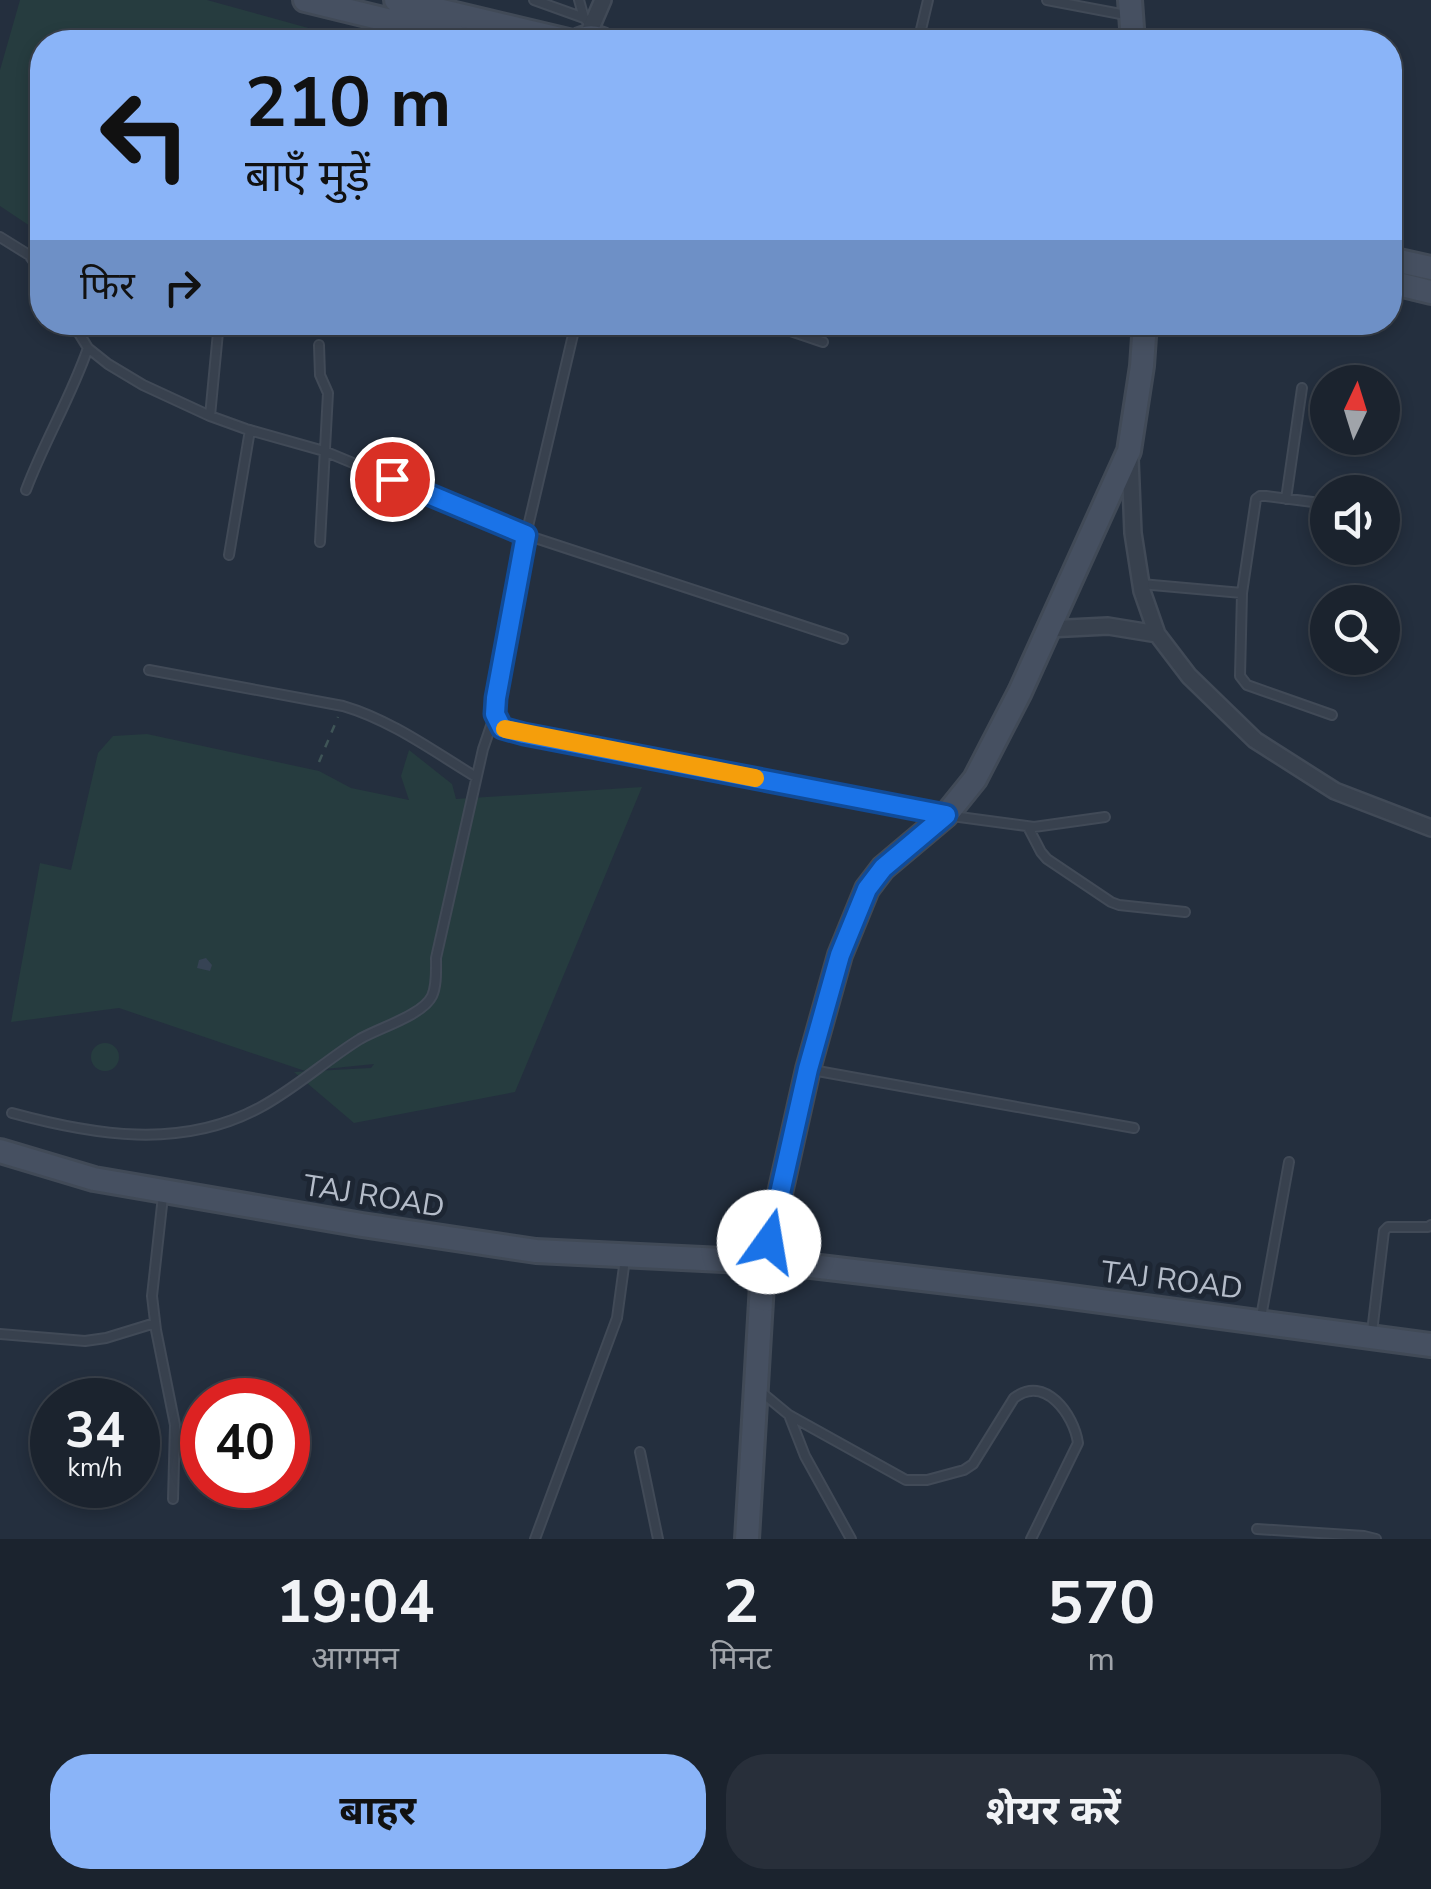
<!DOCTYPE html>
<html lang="hi">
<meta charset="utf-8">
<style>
:root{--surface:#1b232e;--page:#282f3a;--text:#f1f3f6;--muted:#a0a4aa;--line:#39404a;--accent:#8ab4f8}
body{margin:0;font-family:"Nunito Sans","Noto Sans Devanagari",sans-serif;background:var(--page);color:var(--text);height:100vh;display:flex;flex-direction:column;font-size:38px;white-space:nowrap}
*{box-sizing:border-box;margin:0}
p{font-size:32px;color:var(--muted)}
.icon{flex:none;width:55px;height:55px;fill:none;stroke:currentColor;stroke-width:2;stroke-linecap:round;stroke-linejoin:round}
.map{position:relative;height:1539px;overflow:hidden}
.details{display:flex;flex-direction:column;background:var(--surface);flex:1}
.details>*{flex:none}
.guide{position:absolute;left:30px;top:30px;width:1372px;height:305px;border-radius:40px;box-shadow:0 5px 15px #0003,0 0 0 2px var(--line);background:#8ab4f8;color:#111;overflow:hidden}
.needle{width:65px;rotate:4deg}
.buttons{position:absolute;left:1310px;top:365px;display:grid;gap:20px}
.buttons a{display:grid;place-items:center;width:90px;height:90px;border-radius:50%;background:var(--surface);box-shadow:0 5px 15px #0003,0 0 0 2px var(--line);font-size:50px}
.speed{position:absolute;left:30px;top:1378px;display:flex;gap:20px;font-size:50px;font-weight:700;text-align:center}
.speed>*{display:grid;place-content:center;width:130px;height:130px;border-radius:50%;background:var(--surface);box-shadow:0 5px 15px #0003,0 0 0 2px var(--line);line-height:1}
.speed small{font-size:25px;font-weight:400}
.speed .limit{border:15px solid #d22;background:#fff;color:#111}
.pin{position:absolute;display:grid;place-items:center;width:85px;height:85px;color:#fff;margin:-42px;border:5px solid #fff;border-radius:50%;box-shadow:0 2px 10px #0007}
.me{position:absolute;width:110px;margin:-55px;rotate:13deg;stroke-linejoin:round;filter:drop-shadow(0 0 8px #0008)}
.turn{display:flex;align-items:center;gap:35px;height:210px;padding:0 50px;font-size:45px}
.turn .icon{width:130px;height:130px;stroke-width:2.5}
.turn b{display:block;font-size:70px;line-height:85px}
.then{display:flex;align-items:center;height:95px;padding:0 50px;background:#0003;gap:20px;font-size:38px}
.eta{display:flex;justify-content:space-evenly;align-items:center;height:170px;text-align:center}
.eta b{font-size:60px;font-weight:700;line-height:70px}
.primary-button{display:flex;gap:20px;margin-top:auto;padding:20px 50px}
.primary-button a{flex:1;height:115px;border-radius:40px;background:var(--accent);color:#111;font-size:40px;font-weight:700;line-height:115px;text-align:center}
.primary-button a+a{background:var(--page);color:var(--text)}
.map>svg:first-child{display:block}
.green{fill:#263c3f}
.building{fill:#364354}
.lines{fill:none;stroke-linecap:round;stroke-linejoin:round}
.lane-casing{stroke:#414a57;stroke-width:12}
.street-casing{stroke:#414a57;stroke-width:20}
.secondary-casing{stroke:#414a57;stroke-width:28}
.path{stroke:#3f5557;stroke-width:2.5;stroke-dasharray:8 8;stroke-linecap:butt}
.lane{stroke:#38414e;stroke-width:8}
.street{stroke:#38414e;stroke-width:15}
.secondary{stroke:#465061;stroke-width:22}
.route-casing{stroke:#114b97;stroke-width:25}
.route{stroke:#1a73e8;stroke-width:18}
.slow{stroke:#f59e0b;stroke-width:18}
.labels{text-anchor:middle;stroke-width:10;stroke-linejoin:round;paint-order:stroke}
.street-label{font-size:30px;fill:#b4bcc9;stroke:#1d2633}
</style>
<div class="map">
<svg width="1431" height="1539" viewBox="0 0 1431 1539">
<rect width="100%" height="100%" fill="#242f3e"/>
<!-- green -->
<path class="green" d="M 20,0 L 207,0 L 359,42 L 42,42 L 42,252 L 35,250 L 39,232 L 0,206 L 0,70 Z
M 147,734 L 319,771 L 351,788 L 409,800 L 401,776 L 409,750 L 452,784 L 456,799 L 642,787 L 515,1092 L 354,1123 L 294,1072 L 371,1068 L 374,1064 L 305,1071 L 119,1008 L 11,1022 L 40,863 L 71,870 L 98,753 L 113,736 Z
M91 1057a14 14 0 1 1 28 0a14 14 0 1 1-28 0Z"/>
<!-- building -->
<path class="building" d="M 206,958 L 212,965 L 210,971 L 197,968 L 199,960 Z"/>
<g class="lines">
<!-- lane casing -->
<g class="lane-casing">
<path id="lane" d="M 534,0 L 584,18 L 593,27
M 579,0 L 584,18
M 1047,0 L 1126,15
M 918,42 L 928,0
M 0,237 L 29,255 L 42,273
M 72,322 L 88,348 L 108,364 L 143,385 L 210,416 L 246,429 L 324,451 L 526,535 L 843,639
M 576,322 L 526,535 L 495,698 L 495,714 L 500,726 L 524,734 L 939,813
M 764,322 L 823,342
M 1106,322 L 1140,331
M 319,345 L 320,375 L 328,393 L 320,542
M 210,416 L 219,322
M 26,490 C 44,442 71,397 88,348
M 1286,499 L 1302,388
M 1328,504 L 1266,496 L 1260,496 L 1256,499 L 1242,593 L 1240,676 L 1247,685 L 1332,715
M 229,555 L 250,430
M 1141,584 L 1242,593
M 149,670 L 343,706 C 391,720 433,751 476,777
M 952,816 L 1034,827 L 1105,817
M 1028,827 L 1041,852 L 1047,859 L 1111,902 L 1119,905 L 1185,912
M 812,1070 L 1134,1128
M 12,1113 C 93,1135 181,1150 259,1108 C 295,1089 326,1060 360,1039 C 379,1028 423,1015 432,996 C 437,985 436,970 436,958 L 483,749 L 495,714
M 163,1196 L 152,1296 L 156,1330 L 175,1425 L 173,1499
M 1261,1317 L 1289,1162
M 1372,1332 L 1384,1231 L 1388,1227 L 1428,1227 L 1431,1225
M 0,1334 L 85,1341 L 106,1338 L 155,1323
M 760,1391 L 789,1415 L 906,1480 L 927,1480 L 964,1470 L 973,1464 L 1014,1398 C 1045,1374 1074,1415 1078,1443 L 1031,1539
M 789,1415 L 805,1456 L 851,1539
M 640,1452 L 658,1539
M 1257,1529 L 1364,1536 L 1376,1539
M 535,1539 L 617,1318 L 625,1259"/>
</g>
<!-- street casing -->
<g class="street-casing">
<path id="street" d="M 587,37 L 603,0
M 1130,459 L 1133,533 L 1142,591 L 1157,634 L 1189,676 L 1255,740 L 1335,791 L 1431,828
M 1048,629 L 1108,626 L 1157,634"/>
</g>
<!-- secondary casing -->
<g class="secondary-casing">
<path id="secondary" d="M 305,0 L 477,42
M 396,0 L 573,42
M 1130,0 L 1133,42
M 576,42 C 586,36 596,36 606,42
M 1390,259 L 1431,268
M 1390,282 L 1431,292
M 0,1151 L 94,1179 L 362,1225 L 536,1251 L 744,1261
M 769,1242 L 808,1069 L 840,955 L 867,889 L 883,868 L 946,815 L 975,779 L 1020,692 L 1129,451 L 1142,366 L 1145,322
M 786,1263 L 1041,1293 L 1431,1345
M 747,1539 L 762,1284"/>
</g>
<!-- path -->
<path class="path" d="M 319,762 L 338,717"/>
<!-- lane -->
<use href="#lane" class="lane"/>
<!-- street -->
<use href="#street" class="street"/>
<!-- secondary -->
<use href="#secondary" class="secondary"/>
</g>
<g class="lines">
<!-- route casing -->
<g class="route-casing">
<path id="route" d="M 392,479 L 526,535 L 496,698 L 495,714 L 502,728 L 524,734 L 946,815 L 883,868 L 867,889 L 840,955 L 808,1069 L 769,1242"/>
</g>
<!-- route -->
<use href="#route" class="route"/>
<!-- slow -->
<path class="slow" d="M 505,729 L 755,778"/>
</g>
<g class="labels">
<!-- street labels -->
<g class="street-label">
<text transform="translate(374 1196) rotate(9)" y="10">TAJ ROAD</text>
<text transform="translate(1172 1280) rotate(7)" y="10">TAJ ROAD</text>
</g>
</g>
</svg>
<div class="buttons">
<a><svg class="needle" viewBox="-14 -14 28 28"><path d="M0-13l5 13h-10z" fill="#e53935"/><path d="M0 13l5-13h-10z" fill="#a0a4aa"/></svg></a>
<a><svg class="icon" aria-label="sound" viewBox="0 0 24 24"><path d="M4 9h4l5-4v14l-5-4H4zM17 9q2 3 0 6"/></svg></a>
<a><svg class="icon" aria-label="search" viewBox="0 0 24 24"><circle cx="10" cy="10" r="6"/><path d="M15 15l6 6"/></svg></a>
</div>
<div class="speed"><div>34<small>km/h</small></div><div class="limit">40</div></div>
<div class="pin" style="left:392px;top:479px;background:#d93025"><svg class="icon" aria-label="arrive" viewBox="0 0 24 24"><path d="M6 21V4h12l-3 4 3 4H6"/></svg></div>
<svg class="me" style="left:769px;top:1242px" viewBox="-20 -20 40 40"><circle r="19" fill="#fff"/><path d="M0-13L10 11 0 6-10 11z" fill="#1a73e8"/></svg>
<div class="guide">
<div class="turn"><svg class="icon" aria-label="left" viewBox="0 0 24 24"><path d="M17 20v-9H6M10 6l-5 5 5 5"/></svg><div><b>210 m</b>बाएँ मुड़ें</div></div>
<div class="then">फिर<svg class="icon" aria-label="right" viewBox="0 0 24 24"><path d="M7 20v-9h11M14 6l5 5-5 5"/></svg></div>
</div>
</div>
<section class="details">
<div class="eta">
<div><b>19:04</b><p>आगमन</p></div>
<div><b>2</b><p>मिनट</p></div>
<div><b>570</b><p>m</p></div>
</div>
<div class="primary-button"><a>बाहर</a><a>शेयर करें</a></div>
</section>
